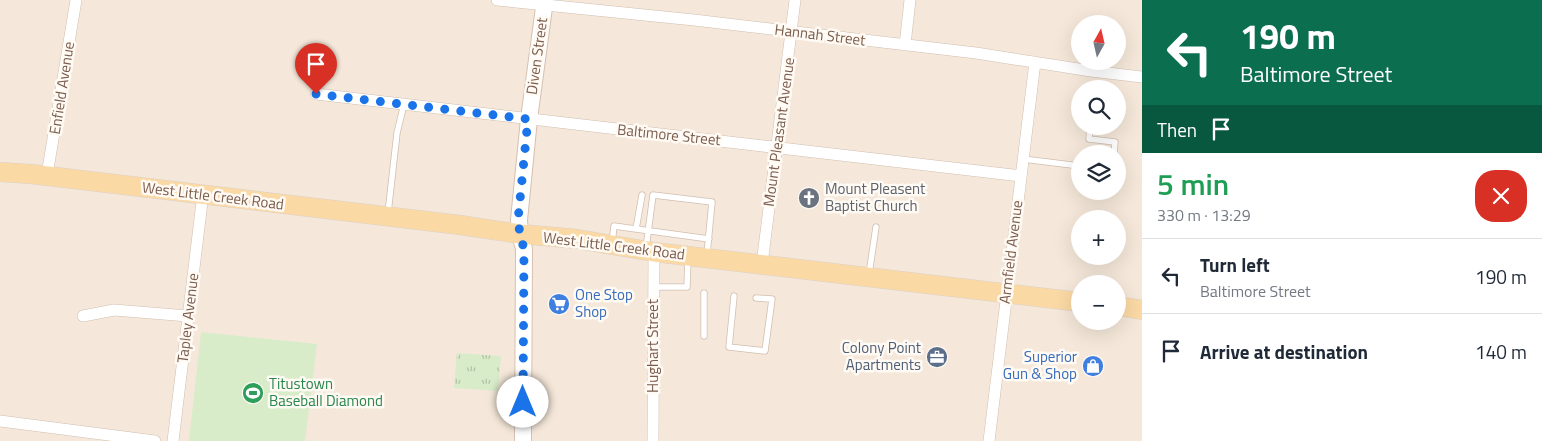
<!DOCTYPE html>
<meta charset="utf-8">
<style>
:root{--surface:#fff;--page:#f6f6f7;--text:#1f2937;--muted:#747a83;--line:#e0e1e3}
body{margin:0;font-family:"Titillium Web",sans-serif;background:var(--page);color:var(--text);height:100vh;display:flex;flex-direction:column;font-size:19px;white-space:nowrap}
*{box-sizing:border-box;margin:0}
p{font-size:16px;color:var(--muted)}
.icon{flex:none;width:28px;height:28px;fill:none;stroke:currentColor;stroke-width:2;stroke-linecap:round;stroke-linejoin:round}
.map{position:relative;flex:1;overflow:hidden}
.sheet{display:flex;flex-direction:column;background:var(--surface);width:400px}
.sheet>*{flex:none}
.banner{background:#0b6e4f;color:#fff;overflow:hidden}
.needle{width:32px;rotate:8deg}
.controls{position:absolute;left:1071px;top:15px;display:grid;gap:10px}
.controls a{display:grid;place-items:center;width:55px;height:55px;border-radius:50%;background:var(--surface);box-shadow:0 5px 20px #0002;font-size:25px}
.pin{position:absolute;display:grid;place-items:center;width:42px;height:42px;color:#fff;margin:-51px -21px;border-radius:50% 50% 50% 0;rotate:-45deg;box-shadow:0 0 5px #0007}
.pin .icon{rotate:45deg}
.me{position:absolute;width:55px;margin:-28px;rotate:0deg;stroke-linejoin:round;filter:drop-shadow(0 0 4px #0008)}
.turn{display:flex;align-items:center;gap:18px;height:105px;padding:0 15px;font-size:22px}
.turn .icon{width:65px;height:65px;stroke-width:2.5}
.turn b{display:block;font-size:35px;line-height:42px}
.then{display:flex;align-items:center;height:48px;padding:0 15px;background:#0003;gap:10px;font-size:19px}
.round{display:grid;place-items:center;flex:none;width:52px;height:52px;border-radius:20px;background:var(--page)}
.summary{display:flex;align-items:center;justify-content:space-between;height:85px;padding:0 15px}
h1{font-size:30px;font-weight:600;line-height:38px;color:#1e9e55}
ul{padding:0;list-style:none}
li{display:flex;align-items:center;gap:15px;height:75px;padding:0 15px;border-top:1px solid var(--line)}
li div{flex:1}
li b{display:block;font-size:19px}
li em{font-style:normal}
main{display:flex;flex:1;min-height:0}
.map>svg:first-child{display:block}
.residential{fill:#f5e8da;fill-rule:evenodd}
.grass{fill:url(#grass-tufts)}
.garden{fill:#d8ecc9}
.lines{fill:none;stroke-linecap:round;stroke-linejoin:round}
.lane-casing{stroke:#d1beb0;stroke-width:7}
.street-casing{stroke:#d1beb0;stroke-width:12}
.secondary-casing{stroke:#d6c0b0;stroke-width:18}
.primary-casing{stroke:#dad1cd;stroke-width:20}
.lane{stroke:#fff;stroke-width:5.5}
.street{stroke:#fff;stroke-width:11}
.secondary{stroke:#fff;stroke-width:16}
.primary{stroke:#fbd9a5;stroke-width:19}
.route{stroke:#1a73e8;stroke-width:9;stroke-dasharray:0 16.2}
.labels{text-anchor:middle;stroke-width:5;stroke-linejoin:round;paint-order:stroke}
.street-label{font-size:15px;fill:#7a5c4d;stroke:#fffaf3}
.worship-label{font-size:15px;fill:#5b616d;stroke:#fffaf3;text-anchor:start}
.shop-label{font-size:15px;fill:#366cbe;stroke:#fffaf3;text-anchor:start}
.service-label{font-size:15px;fill:#4e5e75;stroke:#fffaf3;text-anchor:end}
.leisure-label{font-size:15px;fill:#27864d;stroke:#fffaf3;text-anchor:start}
</style>
<main>
<div class="map">
<svg width="1142" height="441" viewBox="0 0 1142 441">
<defs>
<pattern id="grass-tufts" width="24" height="20" patternUnits="userSpaceOnUse" patternTransform="scale(1.25)"><rect width="24" height="20" fill="#d8ecc9"/><path d="M3 7l-1-3M5 7V3M7 7l1-3M15 17l-1-3M17 17v-4M19 17l1-3" fill="none" stroke="#b4c2a5"/></pattern>
</defs>
<rect width="100%" height="100%" fill="#fdf6ec"/>
<!-- residential -->
<path class="residential" d="M 0,0 L 1142,0 L 1142,441 L 0,441 ZM 1080,24 L 1118,24 L 1118,61 L 1080,61 ZM 1080,89 L 1118,89 L 1118,126 L 1080,126 ZM 1080,154 L 1118,154 L 1118,191 L 1080,191 ZM 1080,219 L 1118,219 L 1118,256 L 1080,256 ZM 1080,284 L 1118,284 L 1118,321 L 1080,321 Z"/>
<!-- grass -->
<path class="grass" d="M 457,353 L 501,356 L 498,391 L 454,388 Z"/>
<!-- garden -->
<path class="garden" d="M 201,332 L 317,344 L 305,441 L 189,441 Z"/>
<g class="lines">
<!-- lane casing -->
<g class="lane-casing">
<path id="lane" d="M 1090,126 L 1089,139 L 1115,142 L 1114,154
M 1023,159 L 1080,166
M 388,213 L 397,133 L 404,104
M 636,229 L 642,195
M 612,243 L 614,226 L 709,239
M 646,248 L 653,195 L 712,202 L 707,254
M 869,274 L 876,227
M 654,287 L 687,287 L 688,258
M 704,293 L 704,336
M 734,296 L 729,347 L 765,351 L 772,299 L 756,298"/>
</g>
<!-- street casing -->
<g class="street-casing">
<path id="street" d="M 497,0 L 694,20 L 976,53 L 1091,71 L 1142,77
M 905,45 L 910,0
M 316,94 L 1021,176
M 47,175 L 76,0
M 762,264 L 795,0
M 83,316 L 114,310 L 188,316
M 0,421 L 155,441
M 173,441 L 203,194
M 653,441 L 654,252
M 989,441 L 1035,62"/>
</g>
<!-- secondary casing -->
<g class="secondary-casing">
<path id="secondary" d="M 523,441 L 524,249 L 520,234 L 519,220 L 529,119 L 545,0"/>
</g>
<!-- primary casing -->
<g class="primary-casing">
<path id="primary" d="M 0,172 L 31,174 L 460,225 L 520,234 L 577,239 L 654,252 L 1080,302
M 1118,306 L 1142,310"/>
</g>
<!-- lane -->
<use href="#lane" class="lane"/>
<!-- street -->
<use href="#street" class="street"/>
<!-- secondary -->
<use href="#secondary" class="secondary"/>
<!-- primary -->
<use href="#primary" class="primary"/>
</g>
<g class="lines">
<!-- route -->
<path class="route" d="M 316,94 L 528,119 L 518,220 L 520,234 L 524,249 L 523,402"/>
</g>
<!-- icons -->
<defs>
<g id="church-disc" transform="scale(1.125)"><circle r="9.5" fill="#6b7280" stroke="#fffaf3"/><path d="M-1.2-6h2.4v3.5h3.3v2.4h-3.3V6h-2.4V-.1h-3.3v-2.4h3.3Z" fill="#fff"/></g>
<g id="supermarket-disc" transform="scale(1.125)"><circle r="9.5" fill="#3f7fe0" stroke="#fffaf3"/><path d="M-6-5.5h2.5l.6 2H6L4.5 2H-2.5L-4.4-4H-6ZM-1.5 3.2a1.3 1.3 0 1 0 .1 0ZM3 3.2a1.3 1.3 0 1 0 .1 0Z" fill="#fff"/></g>
<g id="office-disc" transform="scale(1.125)"><circle r="9.5" fill="#5c6f8a" stroke="#fffaf3"/><path d="M-6-3h4V-5.5h4V-3h4V5H-6ZM-1-4.5V-3h2v-1.5ZM-6 0V1H6V0Z" fill="#fff"/></g>
<g id="shop-disc" transform="scale(1.125)"><circle r="9.5" fill="#3f7fe0" stroke="#fffaf3"/><path d="M-5-2.5h2.3a2.7 3.5 0 0 1 5.4 0H5L5.5 6h-11ZM-1.5-2.5h3a1.5 2.3 0 0 0-3 0Z" fill="#fff"/></g>
<g id="stadium-disc" transform="scale(1.125)"><circle r="9.5" fill="#2e9e5b" stroke="#fffaf3"/><path d="M0-5a6.5 5 0 1 0 0 10a6.5 5 0 1 0 0-10ZM-3.5-1.8h7v3.6h-7Z" fill="#fff"/></g>
</defs>
<g fill-rule="evenodd">
<use href="#church-disc" x="809" y="198"/>
<use href="#supermarket-disc" x="559" y="304"/>
<use href="#office-disc" x="937" y="357"/>
<use href="#shop-disc" x="1093" y="366"/>
<use href="#stadium-disc" x="253" y="393"/>
</g>
<g class="labels">
<!-- street labels -->
<g class="street-label">
<text transform="translate(820 35) rotate(7)" y="5">Hannah Street</text>
<text transform="translate(537 56) rotate(-82)" y="5">Diven Street</text>
<text transform="translate(62 88) rotate(-81)" y="5">Enfield Avenue</text>
<text transform="translate(779 132) rotate(-82)" y="5">Mount Pleasant Avenue</text>
<text transform="translate(669 135) rotate(6)" y="5">Baltimore Street</text>
<text transform="translate(213 196) rotate(7)" y="5">West Little Creek Road</text>
<text transform="translate(614 246) rotate(7)" y="5">West Little Creek Road</text>
<text transform="translate(1011 252) rotate(-83)" y="5">Armfield Avenue</text>
<text transform="translate(188 318) rotate(-83)" y="5">Tapley Avenue</text>
<text transform="translate(653 346) rotate(-90)" y="5">Hughart Street</text>
</g>
<!-- worship labels -->
<g class="worship-label">
<text x="825" y="194">Mount Pleasent<tspan x="825" dy="17">Baptist Church</tspan></text>
</g>
<!-- shop labels -->
<g class="shop-label">
<text x="575" y="300">One Stop<tspan x="575" dy="17">Shop</tspan></text>
<text x="1077" y="362" text-anchor="end">Superior<tspan x="1077" dy="17">Gun &amp; Shop</tspan></text>
</g>
<!-- service labels -->
<g class="service-label">
<text x="921" y="353">Colony Point<tspan x="921" dy="17">Apartments</tspan></text>
</g>
<!-- leisure labels -->
<g class="leisure-label">
<text x="269" y="389">Titustown<tspan x="269" dy="17">Baseball Diamond</tspan></text>
</g>
</g>
</svg>
<div class="controls">
<a><svg class="needle" viewBox="-14 -14 28 28"><path d="M0-13l5 13h-10z" fill="#e53935"/><path d="M0 13l5-13h-10z" fill="#747a83"/></svg></a>
<a><svg class="icon" aria-label="search" viewBox="0 0 24 24"><circle cx="10" cy="10" r="6"/><path d="M15 15l6 6"/></svg></a>
<a><svg class="icon" aria-label="layers" viewBox="0 0 24 24"><path d="M12 4l9 5-9 5-9-5zM3 14l9 5 9-5"/></svg></a>
<a>+</a>
<a>−</a>
</div>
<div class="pin" style="left:316px;top:94px;background:#d93025"><svg class="icon" aria-label="arrive" viewBox="0 0 24 24"><path d="M6 21V4h12l-3 4 3 4H6"/></svg></div>
<svg class="me" style="left:523px;top:402px" viewBox="-20 -20 40 40"><circle r="19" fill="#fff"/><path d="M0-13L10 11 0 6-10 11z" fill="#1a73e8"/></svg>
</div>
<section class="sheet">
<div class="banner">
<div class="turn"><svg class="icon" aria-label="left" viewBox="0 0 24 24"><path d="M17 20v-9H6M10 6l-5 5 5 5"/></svg><div><b>190 m</b>Baltimore Street</div></div>
<div class="then">Then<svg class="icon" aria-label="arrive" viewBox="0 0 24 24"><path d="M6 21V4h12l-3 4 3 4H6"/></svg></div>
</div>
<div class="summary"><div><h1>5 min</h1><p>330 m · 13:29</p></div><a class="round" style="background:#d93025;color:#fff"><svg class="icon" aria-label="close" viewBox="0 0 24 24"><path d="M6 6l12 12M18 6L6 18"/></svg></a></div>
<ul>
<li><svg class="icon" aria-label="left" viewBox="0 0 24 24"><path d="M17 20v-9H6M10 6l-5 5 5 5"/></svg><div><b>Turn left</b><p>Baltimore Street</p></div><em>190 m</em></li>
<li><svg class="icon" aria-label="arrive" viewBox="0 0 24 24"><path d="M6 21V4h12l-3 4 3 4H6"/></svg><div><b>Arrive at destination</b></div><em>140 m</em></li>
</ul>
</section>
</main>
